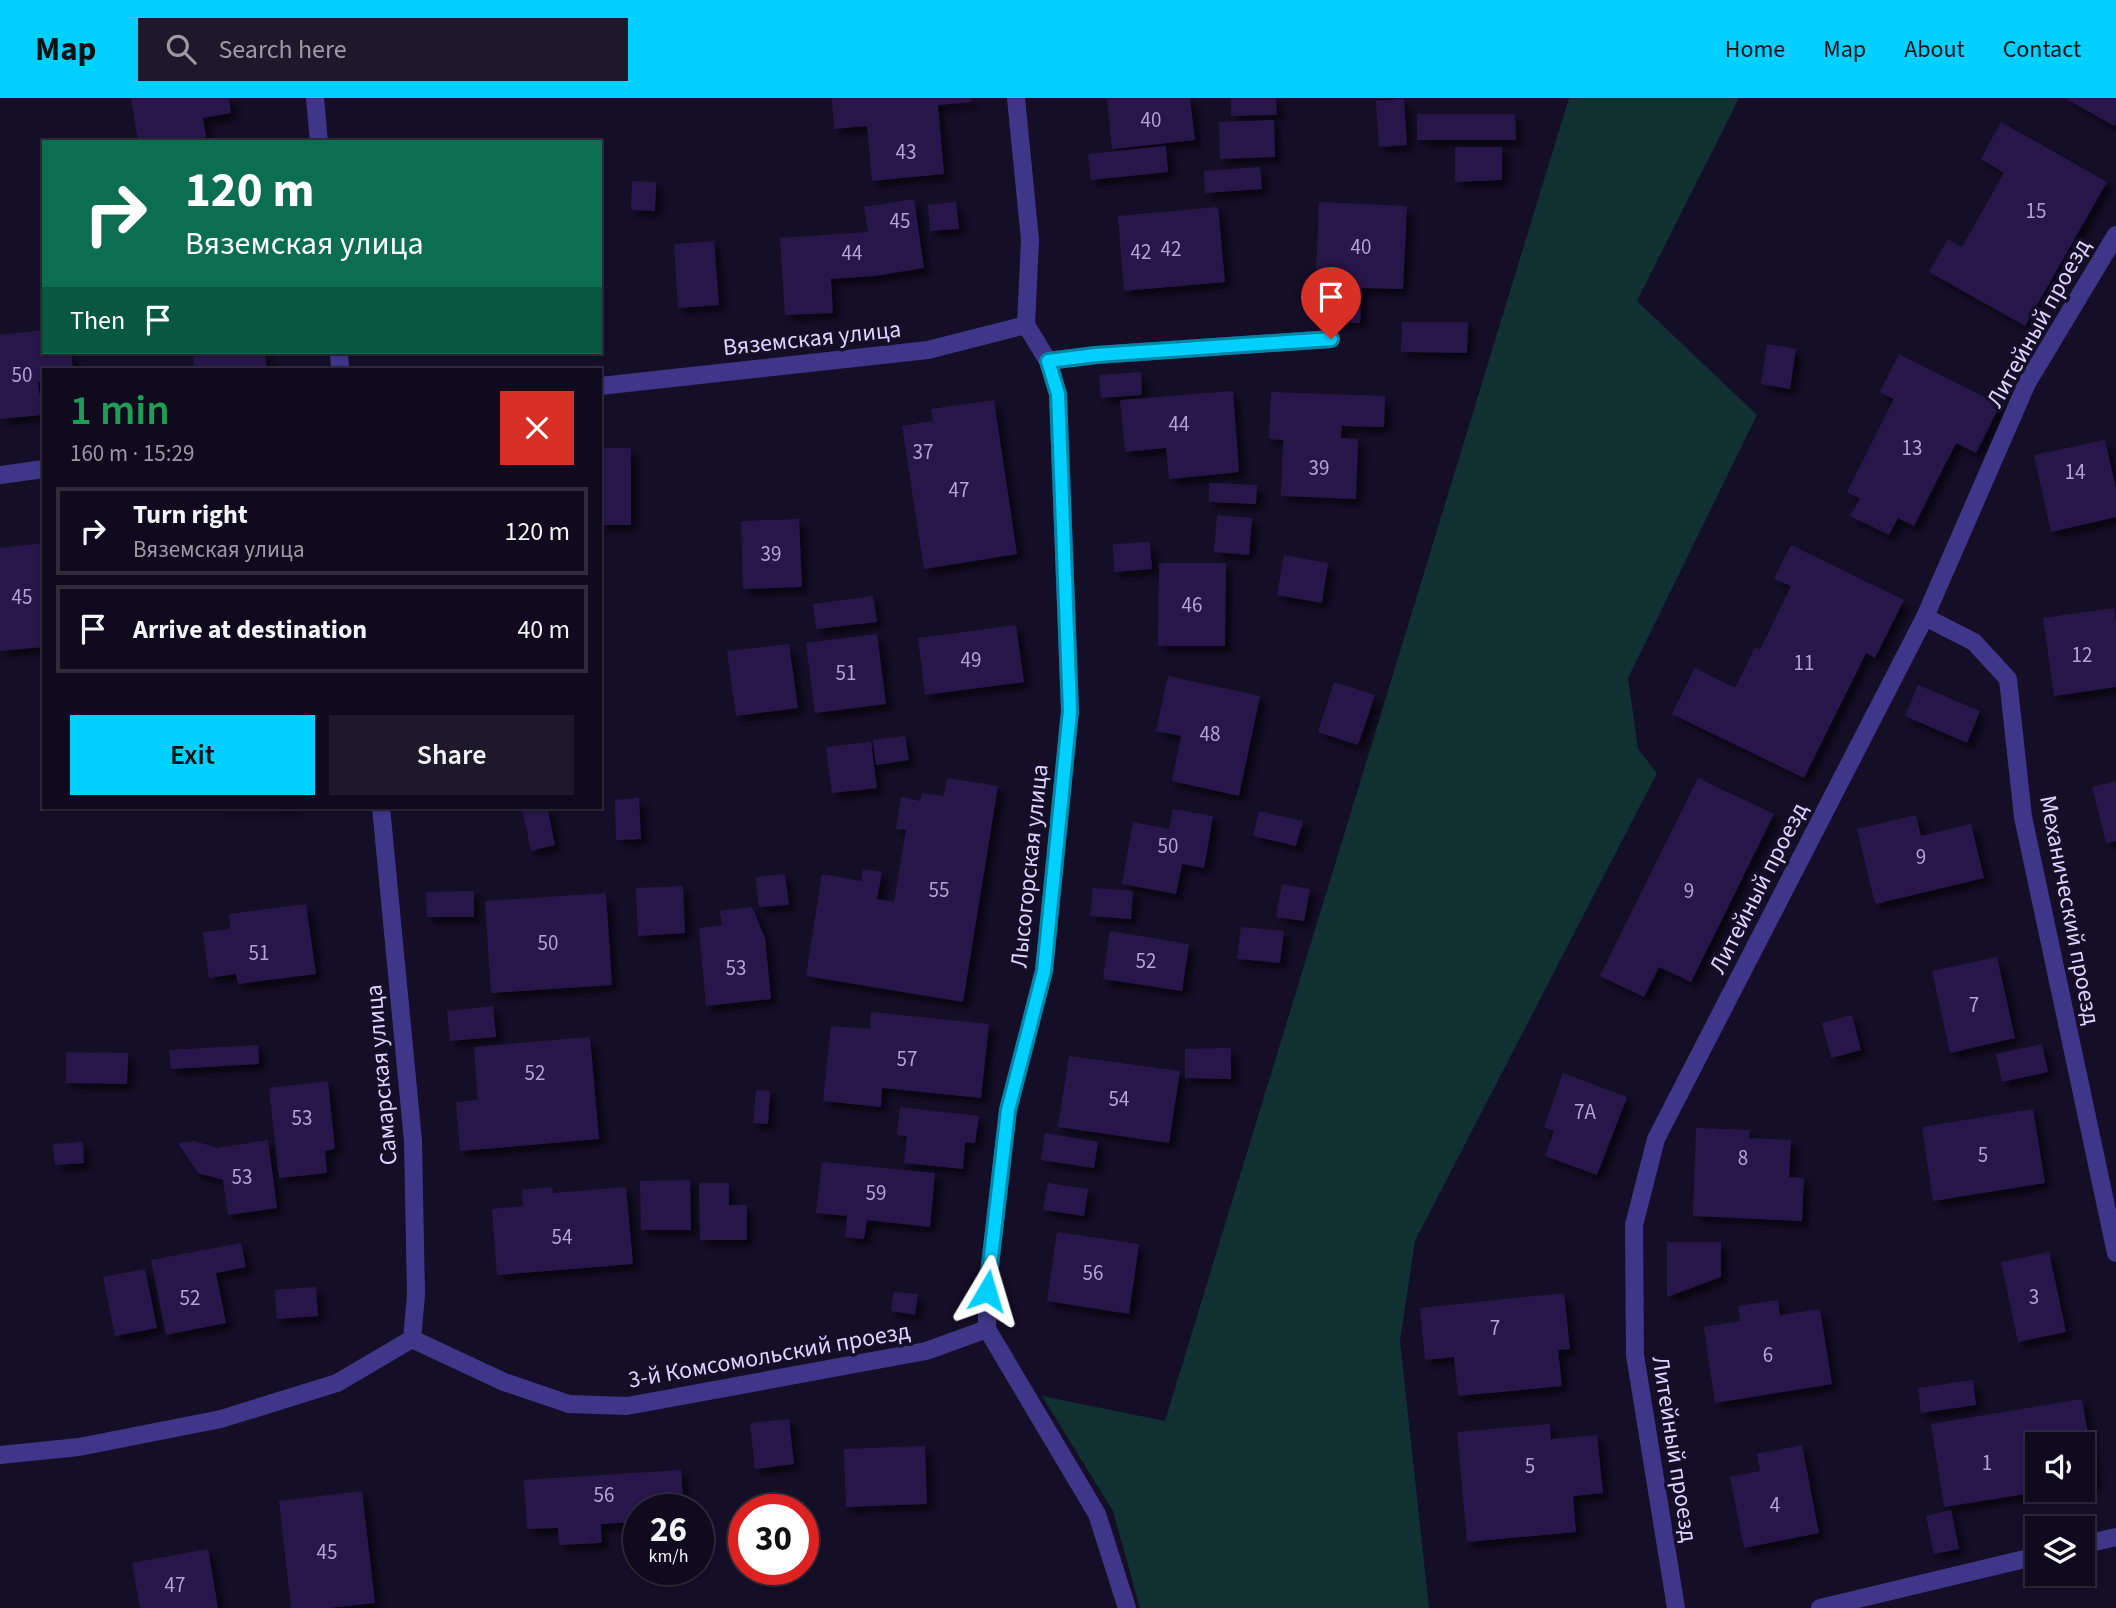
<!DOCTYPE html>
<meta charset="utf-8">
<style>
:root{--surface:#0f0a1d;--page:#1d182a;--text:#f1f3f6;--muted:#9b9aa4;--line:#2f2b3b;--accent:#00d0ff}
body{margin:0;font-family:"Source Sans 3",sans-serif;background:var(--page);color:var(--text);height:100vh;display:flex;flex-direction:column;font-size:26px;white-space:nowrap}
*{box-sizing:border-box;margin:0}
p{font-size:23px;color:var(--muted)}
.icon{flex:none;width:38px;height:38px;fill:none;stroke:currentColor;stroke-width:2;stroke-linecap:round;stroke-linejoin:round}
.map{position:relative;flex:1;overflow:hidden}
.details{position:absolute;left:42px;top:270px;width:560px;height:441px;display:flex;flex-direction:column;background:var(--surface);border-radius:0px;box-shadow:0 2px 5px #0004,0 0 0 2px var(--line)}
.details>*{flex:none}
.top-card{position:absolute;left:42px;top:42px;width:560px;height:214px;border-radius:0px;box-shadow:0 2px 5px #0004,0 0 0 2px var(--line);background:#0b6e4f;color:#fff;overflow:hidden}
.controls{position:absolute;left:2025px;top:1334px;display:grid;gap:14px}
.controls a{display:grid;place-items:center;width:70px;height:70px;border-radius:0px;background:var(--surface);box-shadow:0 2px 5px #0004,0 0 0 2px var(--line);font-size:35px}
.speed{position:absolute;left:623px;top:1396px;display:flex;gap:14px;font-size:35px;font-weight:700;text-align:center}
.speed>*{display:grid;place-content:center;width:91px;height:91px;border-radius:50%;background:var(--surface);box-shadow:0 2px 5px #0004,0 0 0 2px var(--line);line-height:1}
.speed small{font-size:18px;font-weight:400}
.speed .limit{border:10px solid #d22;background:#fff;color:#111}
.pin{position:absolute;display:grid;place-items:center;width:60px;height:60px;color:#fff;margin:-72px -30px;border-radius:50% 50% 50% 0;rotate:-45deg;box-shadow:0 0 7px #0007}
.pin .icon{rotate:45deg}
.me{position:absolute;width:77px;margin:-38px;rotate:7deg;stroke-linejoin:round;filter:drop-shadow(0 0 5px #0008)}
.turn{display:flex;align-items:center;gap:24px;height:147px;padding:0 28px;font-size:32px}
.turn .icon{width:91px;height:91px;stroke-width:2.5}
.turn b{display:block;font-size:49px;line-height:60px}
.then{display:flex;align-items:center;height:66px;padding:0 28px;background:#0003;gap:14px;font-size:26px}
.round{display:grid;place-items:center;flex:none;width:74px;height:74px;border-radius:0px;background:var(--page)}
.headline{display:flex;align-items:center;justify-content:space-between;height:119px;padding:0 28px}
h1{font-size:42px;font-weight:600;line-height:52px;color:#1e9e55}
.cta{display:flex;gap:14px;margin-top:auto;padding:14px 28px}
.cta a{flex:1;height:80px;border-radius:0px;background:var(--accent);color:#111;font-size:28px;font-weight:600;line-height:80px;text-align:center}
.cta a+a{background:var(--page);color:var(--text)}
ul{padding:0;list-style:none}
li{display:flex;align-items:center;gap:21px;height:88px;margin:0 14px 10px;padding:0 14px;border:4px solid var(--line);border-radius:0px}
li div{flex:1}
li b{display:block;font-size:26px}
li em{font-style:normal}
header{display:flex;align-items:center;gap:42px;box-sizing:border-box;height:98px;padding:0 35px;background:var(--accent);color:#111}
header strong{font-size:33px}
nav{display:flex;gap:38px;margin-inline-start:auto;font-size:24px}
.search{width:490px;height:63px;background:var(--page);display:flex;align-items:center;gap:18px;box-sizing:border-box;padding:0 24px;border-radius:0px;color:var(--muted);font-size:26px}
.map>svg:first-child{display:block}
.green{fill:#103031}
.building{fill:#271949;filter:url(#shadow)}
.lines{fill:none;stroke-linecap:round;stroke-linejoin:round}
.minor{stroke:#403689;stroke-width:18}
.route-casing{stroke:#0087a6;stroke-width:18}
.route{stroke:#00d0ff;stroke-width:12}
.labels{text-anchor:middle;stroke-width:7;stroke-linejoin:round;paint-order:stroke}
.number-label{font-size:21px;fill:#b0a5d2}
.street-label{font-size:24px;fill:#ddd4ff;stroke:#140e27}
</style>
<header>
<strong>Map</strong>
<div class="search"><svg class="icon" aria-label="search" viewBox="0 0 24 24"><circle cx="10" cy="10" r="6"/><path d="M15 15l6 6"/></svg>Search here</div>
<nav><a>Home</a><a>Map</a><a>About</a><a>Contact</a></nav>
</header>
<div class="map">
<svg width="2116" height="1510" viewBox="0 0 2116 1510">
<defs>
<filter id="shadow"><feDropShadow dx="6" dy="6" stdDeviation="3.5" flood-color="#0009"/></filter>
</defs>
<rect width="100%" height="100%" fill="#140e27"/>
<!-- green -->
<path class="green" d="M 1569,0 L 1739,0 L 1637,203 L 1757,317 L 1628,580 L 1638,651 L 1657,675 L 1415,1143 L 1400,1243 L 1429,1510 L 1140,1510 L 1113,1413 L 1042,1298 L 1165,1323 Z"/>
<!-- building -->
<path class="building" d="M 131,0 L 229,0 L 231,15 L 203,20 L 206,39 L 179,44 L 138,44 Z
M 832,0 L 971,0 L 972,4 L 938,7 L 944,76 L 872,83 L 867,28 L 834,31 Z
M 1107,0 L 1190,0 L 1195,42 L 1112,51 Z
M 1231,0 L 1276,0 L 1277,17 L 1231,18 Z
M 2065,0 L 2116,0 L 2116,25 L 2114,28 Z
M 1404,1 L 1407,47 L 1379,49 L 1376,3 Z
M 1417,16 L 1515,16 L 1516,42 L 1417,42 Z
M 1274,22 L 1275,59 L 1220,61 L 1219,24 Z
M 2001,24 L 2107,84 L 2025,228 L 1929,174 L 1948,141 L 1962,149 L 2004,75 L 1981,61 Z
M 1166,48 L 1168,74 L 1091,82 L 1088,56 Z
M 1455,49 L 1502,49 L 1502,82 L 1455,84 Z
M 1260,69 L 1262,91 L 1205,95 L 1204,73 Z
M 632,83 L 656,84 L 655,113 L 631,112 Z
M 914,101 L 924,170 L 874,178 L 831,181 L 833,215 L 785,217 L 780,140 L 868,134 L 864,109 Z
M 956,104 L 959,131 L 930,133 L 928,107 Z
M 1319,104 L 1407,108 L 1403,191 L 1362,190 L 1360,225 L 1314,222 Z
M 1218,109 L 1225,184 L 1124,193 L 1118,118 Z
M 714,143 L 719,207 L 678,210 L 674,146 Z
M 1402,224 L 1468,224 L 1467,255 L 1401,254 Z
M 44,232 L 44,254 L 71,254 L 73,271 L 44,271 L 44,283 L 38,284 L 42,317 L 0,321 L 0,237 Z
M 1767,246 L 1796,251 L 1790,291 L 1761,286 Z
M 193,254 L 265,254 L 267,271 L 194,271 Z
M 1899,256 L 2000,307 L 1976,355 L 1956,345 L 1914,428 L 1898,420 L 1889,437 L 1850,418 L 1860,401 L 1847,394 L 1894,301 L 1880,294 Z
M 1141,274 L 1142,297 L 1101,300 L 1099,277 Z
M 1233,293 L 1239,374 L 1169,381 L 1166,350 L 1125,354 L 1120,302 Z
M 1271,294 L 1385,298 L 1384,329 L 1342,328 L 1341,340 L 1358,341 L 1356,401 L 1281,398 L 1283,342 L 1269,341 Z
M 994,302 L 1017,456 L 924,471 L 902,328 L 933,323 L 931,311 Z
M 2105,342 L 2116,391 L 2116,419 L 2051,434 L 2034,357 Z
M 600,350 L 631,350 L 631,427 L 600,427 Z
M 1209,385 L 1257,387 L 1256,406 L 1209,404 Z
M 1217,417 L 1252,420 L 1249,457 L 1214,454 Z
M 799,421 L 802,489 L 743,491 L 741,423 Z
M 1150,444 L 1152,471 L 1114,474 L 1113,446 Z
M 44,445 L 44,549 L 0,553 L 0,450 Z
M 1791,447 L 1904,502 L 1875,560 L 1866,555 L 1804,680 L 1672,616 L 1695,570 L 1735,590 L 1755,549 L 1760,552 L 1791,488 L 1774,481 Z
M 1284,457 L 1328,465 L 1322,505 L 1277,497 Z
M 1159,465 L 1226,465 L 1225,548 L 1158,548 Z
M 873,498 L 877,524 L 816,531 L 813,506 Z
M 2114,510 L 2116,525 L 2116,589 L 2054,598 L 2043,520 Z
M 1016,527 L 1024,584 L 925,597 L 918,540 Z
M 877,536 L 886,606 L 815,615 L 806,545 Z
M 789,546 L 798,610 L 736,618 L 727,553 Z
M 1168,578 L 1260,598 L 1239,698 L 1172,683 L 1181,638 L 1156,633 Z
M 1334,584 L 1375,597 L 1358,647 L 1318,634 Z
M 1918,587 L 1980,613 L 1967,645 L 1905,618 Z
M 905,638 L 909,662 L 876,667 L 873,642 Z
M 871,644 L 877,690 L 832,695 L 826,649 Z
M 947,680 L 998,688 L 963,904 L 806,878 L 822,776 L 861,783 L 863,771 L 882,774 L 877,801 L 894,804 L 906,732 L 896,731 L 901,699 L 920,703 L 922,695 L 944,698 Z
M 1698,680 L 1774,716 L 1691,884 L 1659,869 L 1644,899 L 1600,878 Z
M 2116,683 L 2116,743 L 2106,745 L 2092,689 Z
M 639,700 L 641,741 L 616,742 L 615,702 Z
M 219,709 L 294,709 L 294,712 L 219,711 Z
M 522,709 L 547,709 L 555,747 L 531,753 Z
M 1173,711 L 1213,718 L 1204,770 L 1182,766 L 1176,796 L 1122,786 L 1133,724 L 1169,731 Z
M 1259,713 L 1303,723 L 1296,748 L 1253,738 Z
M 1916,717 L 1921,738 L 1971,726 L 1984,780 L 1875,806 L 1857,731 Z
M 785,776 L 789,807 L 759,809 L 756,779 Z
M 1282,786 L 1310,791 L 1304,823 L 1276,819 Z
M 683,788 L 685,835 L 638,838 L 636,790 Z
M 1093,790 L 1133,793 L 1131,821 L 1090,818 Z
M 474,793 L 474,819 L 427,819 L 426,794 Z
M 606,795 L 612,887 L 491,895 L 485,803 Z
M 306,806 L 316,876 L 238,886 L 236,876 L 209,880 L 203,834 L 230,831 L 229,816 Z
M 752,809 L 765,840 L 771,901 L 706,908 L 699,830 L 722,827 L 720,813 Z
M 1241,829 L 1284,833 L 1280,865 L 1237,861 Z
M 1110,833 L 1189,846 L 1182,893 L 1103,881 Z
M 1997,859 L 2015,940 L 1950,955 L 1932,873 Z
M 493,908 L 496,939 L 450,943 L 447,913 Z
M 871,914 L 989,926 L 981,1000 L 882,990 L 881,1009 L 823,1003 L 831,928 L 870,931 Z
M 1852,917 L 1861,952 L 1831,960 L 1822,925 Z
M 590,939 L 599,1041 L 460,1053 L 456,1004 L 478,1002 L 474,949 Z
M 2042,946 L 2048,974 L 2002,984 L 1996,956 Z
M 258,947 L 259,966 L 171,971 L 169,952 Z
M 1231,950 L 1231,981 L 1185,980 L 1185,951 Z
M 66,954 L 128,955 L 127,986 L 66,985 Z
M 1069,958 L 1180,973 L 1169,1045 L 1058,1029 Z
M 1563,975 L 1627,999 L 1597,1077 L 1545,1058 L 1554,1033 L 1544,1029 Z
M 328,983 L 335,1051 L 325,1053 L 327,1075 L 279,1080 L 269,990 Z
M 756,992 L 770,993 L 768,1026 L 753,1025 Z
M 900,1009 L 979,1018 L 975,1045 L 965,1044 L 963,1071 L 904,1065 L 907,1038 L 897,1037 Z
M 2033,1011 L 2045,1085 L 1933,1103 L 1922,1029 Z
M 1696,1030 L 1750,1032 L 1749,1040 L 1791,1042 L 1789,1079 L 1804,1080 L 1802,1123 L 1693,1118 Z
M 1045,1035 L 1098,1044 L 1094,1070 L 1041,1062 Z
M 268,1042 L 277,1110 L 228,1117 L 223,1082 L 198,1075 L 178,1045 L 195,1043 L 217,1050 Z
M 83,1044 L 84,1065 L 55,1067 L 53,1046 Z
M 822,1064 L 935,1075 L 930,1129 L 867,1122 L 864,1141 L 845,1139 L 847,1118 L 816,1115 Z
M 690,1082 L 691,1132 L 641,1132 L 640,1083 Z
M 699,1085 L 729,1085 L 729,1107 L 747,1107 L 747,1142 L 700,1142 Z
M 1048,1085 L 1088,1091 L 1084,1118 L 1043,1112 Z
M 552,1089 L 553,1095 L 626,1089 L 633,1166 L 497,1177 L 492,1111 L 523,1108 L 522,1092 Z
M 1057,1134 L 1139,1146 L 1129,1216 L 1047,1203 Z
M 1667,1144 L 1721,1144 L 1721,1179 L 1667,1199 Z
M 241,1145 L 246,1169 L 216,1175 L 226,1225 L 166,1237 L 151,1162 Z
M 2049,1154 L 2066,1234 L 2018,1244 L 2001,1164 Z
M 145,1171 L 157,1230 L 115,1238 L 103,1179 Z
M 316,1189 L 318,1218 L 277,1221 L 275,1192 Z
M 894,1194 L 918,1196 L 915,1217 L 891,1213 Z
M 1564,1195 L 1570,1251 L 1558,1252 L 1562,1288 L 1458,1298 L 1454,1259 L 1425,1262 L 1420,1210 Z
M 1778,1202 L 1780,1217 L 1820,1211 L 1832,1286 L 1715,1305 L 1704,1229 L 1740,1223 L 1738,1208 Z
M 1973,1282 L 1976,1307 L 1921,1315 L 1918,1290 Z
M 2082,1301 L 2096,1384 L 2082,1387 L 2082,1346 L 2037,1346 L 2037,1391 L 2045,1393 L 1944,1409 L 1931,1326 Z
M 789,1321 L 794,1366 L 755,1371 L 750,1325 Z
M 1550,1326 L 1551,1341 L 1597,1337 L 1603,1395 L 1573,1398 L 1576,1434 L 1467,1444 L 1457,1334 Z
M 1802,1347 L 1819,1435 L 1744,1450 L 1730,1379 L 1760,1373 L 1757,1356 Z
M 925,1348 L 927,1406 L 846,1409 L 844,1351 Z
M 681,1372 L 684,1412 L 639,1412 L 639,1424 L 601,1426 L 602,1445 L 559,1447 L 558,1430 L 527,1431 L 524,1382 Z
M 362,1393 L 375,1505 L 329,1510 L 291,1510 L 279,1403 Z
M 1951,1412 L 1959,1451 L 1934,1456 L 1926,1418 Z
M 208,1451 L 218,1510 L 140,1510 L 132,1465 Z"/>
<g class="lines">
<!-- minor -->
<path class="minor" d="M 315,0 L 319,44
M 1016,0 L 1030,142 L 1026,227 L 1048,263 L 1058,296 L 1070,613 L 1044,872 L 1008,1012 L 987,1193 L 987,1231 L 1097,1416 L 1127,1510
M 339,254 L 340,271
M 1048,263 L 1096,257 L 1331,241
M 600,288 L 928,252 L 1026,227
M 0,377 L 44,371
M 1925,519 L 1974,544 L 2008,581 L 2023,719 L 2116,1155
M 381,709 L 413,1043 L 416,1197 L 412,1241
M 0,1357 L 79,1349 L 221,1321 L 337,1285 L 412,1241 L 504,1284 L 569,1306 L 627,1308 L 926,1253 L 987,1231
M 2082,1447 L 2116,1439
M 1676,1510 L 1635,1257 L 1634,1127 L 1656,1041 L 1925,519 L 2027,285 L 2116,137
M 1820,1510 L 2037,1458"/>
</g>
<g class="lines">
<!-- route casing -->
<g class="route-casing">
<path id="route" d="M 987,1193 L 1008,1012 L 1044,873 L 1070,613 L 1058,296 L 1048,263 L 1096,257 L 1331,241"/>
</g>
<!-- route -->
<use href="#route" class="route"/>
</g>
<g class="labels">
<!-- number labels -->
<g class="number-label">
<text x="1151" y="29">40</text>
<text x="906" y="61">43</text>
<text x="2036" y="120">15</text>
<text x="900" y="130">45</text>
<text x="1361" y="156">40</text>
<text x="1171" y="158">42</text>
<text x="1141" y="161">42</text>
<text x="852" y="162">44</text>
<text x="22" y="284">50</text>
<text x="1179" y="333">44</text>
<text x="1912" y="357">13</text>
<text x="923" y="361">37</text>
<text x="1319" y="377">39</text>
<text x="2075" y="381">14</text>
<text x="959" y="399">47</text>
<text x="771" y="463">39</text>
<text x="22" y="506">45</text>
<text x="1192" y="514">46</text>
<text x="2082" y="564">12</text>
<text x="971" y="569">49</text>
<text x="1804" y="572">11</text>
<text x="846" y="582">51</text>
<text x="1210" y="643">48</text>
<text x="1168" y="755">50</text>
<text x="1921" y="766">9</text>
<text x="939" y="799">55</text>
<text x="1689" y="800">9</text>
<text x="548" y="852">50</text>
<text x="259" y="862">51</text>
<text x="1146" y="870">52</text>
<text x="736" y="877">53</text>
<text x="1974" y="914">7</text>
<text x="907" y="968">57</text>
<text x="535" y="982">52</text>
<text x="1119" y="1008">54</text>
<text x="1585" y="1021">7А</text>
<text x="302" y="1027">53</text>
<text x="1983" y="1064">5</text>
<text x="1743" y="1067">8</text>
<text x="242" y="1086">53</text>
<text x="876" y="1102">59</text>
<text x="562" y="1146">54</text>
<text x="1093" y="1182">56</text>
<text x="2034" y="1206">3</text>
<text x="190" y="1207">52</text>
<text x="1495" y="1237">7</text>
<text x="1768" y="1264">6</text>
<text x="1987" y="1372">1</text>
<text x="1530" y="1375">5</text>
<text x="604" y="1404">56</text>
<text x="1775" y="1414">4</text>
<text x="327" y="1461">45</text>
<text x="175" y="1494">47</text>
</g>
<!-- street labels -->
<g class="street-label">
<text transform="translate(2038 225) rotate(-61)" y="8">Литейный проезд</text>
<text transform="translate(812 240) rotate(-6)" y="8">Вяземская улица</text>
<text transform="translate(1029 768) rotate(-84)" y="8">Лысогорская улица</text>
<text transform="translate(1758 790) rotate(-63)" y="8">Литейный проезд</text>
<text transform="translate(2070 812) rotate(79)" y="8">Механический проезд</text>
<text transform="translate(381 977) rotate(-95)" y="8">Самарская улица</text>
<text transform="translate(769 1257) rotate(-10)" y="8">3-й Комсомольский проезд</text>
<text transform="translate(1675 1351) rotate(81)" y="8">Литейный проезд</text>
</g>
</g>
</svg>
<div class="controls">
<a><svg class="icon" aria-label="sound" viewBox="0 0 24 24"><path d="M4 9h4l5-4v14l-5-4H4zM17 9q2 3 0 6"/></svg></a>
<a><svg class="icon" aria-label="layers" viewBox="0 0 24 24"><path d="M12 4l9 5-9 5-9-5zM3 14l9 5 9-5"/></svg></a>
</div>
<div class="speed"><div>26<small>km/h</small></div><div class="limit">30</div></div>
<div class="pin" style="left:1331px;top:241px;background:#d93025"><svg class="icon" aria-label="arrive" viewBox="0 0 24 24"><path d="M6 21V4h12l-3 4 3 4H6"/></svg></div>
<svg class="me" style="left:987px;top:1193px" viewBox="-20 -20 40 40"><path d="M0-17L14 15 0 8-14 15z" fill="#00d0ff" stroke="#fff" stroke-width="4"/></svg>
<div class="top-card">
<div class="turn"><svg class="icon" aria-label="right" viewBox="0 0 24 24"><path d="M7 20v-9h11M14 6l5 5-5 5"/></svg><div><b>120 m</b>Вяземская улица</div></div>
<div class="then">Then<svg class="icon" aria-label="arrive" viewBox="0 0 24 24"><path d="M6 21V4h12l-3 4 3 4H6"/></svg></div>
</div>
<section class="details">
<div class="headline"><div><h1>1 min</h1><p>160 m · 15:29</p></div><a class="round" style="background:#d93025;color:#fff"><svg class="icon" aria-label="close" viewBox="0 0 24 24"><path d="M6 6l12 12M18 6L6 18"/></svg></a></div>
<ul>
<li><svg class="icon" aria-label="right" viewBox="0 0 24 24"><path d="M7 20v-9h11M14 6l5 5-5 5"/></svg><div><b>Turn right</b><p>Вяземская улица</p></div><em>120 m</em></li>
<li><svg class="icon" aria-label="arrive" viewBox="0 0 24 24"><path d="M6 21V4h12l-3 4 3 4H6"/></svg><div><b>Arrive at destination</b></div><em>40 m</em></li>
</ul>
<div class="cta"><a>Exit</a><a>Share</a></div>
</section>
</div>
